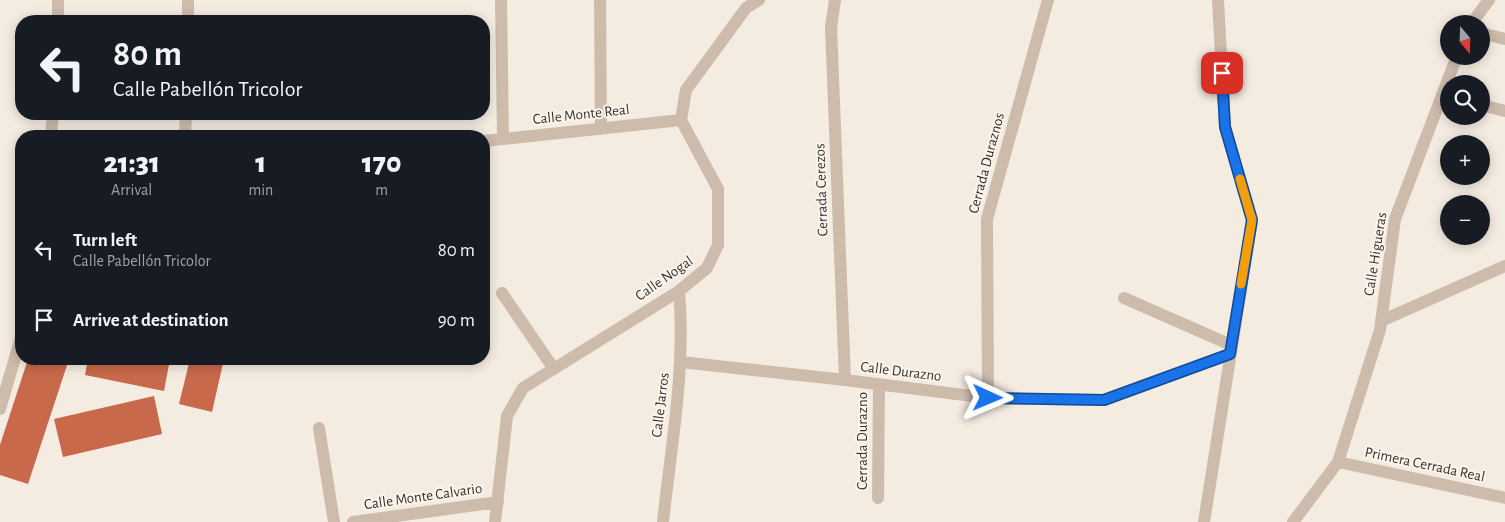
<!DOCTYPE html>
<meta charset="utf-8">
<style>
:root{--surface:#171b24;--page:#242831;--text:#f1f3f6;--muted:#9ea1a6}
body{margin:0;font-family:"Alegreya Sans",sans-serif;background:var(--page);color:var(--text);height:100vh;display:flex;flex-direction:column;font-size:19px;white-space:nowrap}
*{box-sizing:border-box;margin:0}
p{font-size:16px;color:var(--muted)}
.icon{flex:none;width:28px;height:28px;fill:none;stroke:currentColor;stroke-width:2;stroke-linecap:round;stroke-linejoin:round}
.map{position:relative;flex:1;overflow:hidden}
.side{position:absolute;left:15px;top:130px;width:475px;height:235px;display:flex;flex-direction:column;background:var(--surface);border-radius:20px;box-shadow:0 2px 12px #0003}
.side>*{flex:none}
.hud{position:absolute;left:15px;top:15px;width:475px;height:105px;border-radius:20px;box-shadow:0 2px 12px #0003;background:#171b24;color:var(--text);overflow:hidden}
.needle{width:32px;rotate:161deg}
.fabs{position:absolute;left:1440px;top:15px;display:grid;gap:10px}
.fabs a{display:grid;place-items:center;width:50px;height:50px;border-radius:50%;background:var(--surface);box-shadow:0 2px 12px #0003;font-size:25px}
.pin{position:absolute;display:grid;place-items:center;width:42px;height:42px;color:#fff;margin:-21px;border-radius:10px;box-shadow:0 2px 8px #0006}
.me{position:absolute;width:55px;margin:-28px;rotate:91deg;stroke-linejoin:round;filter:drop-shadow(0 0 4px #0008)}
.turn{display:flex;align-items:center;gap:18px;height:105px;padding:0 15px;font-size:22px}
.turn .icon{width:65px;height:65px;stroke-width:2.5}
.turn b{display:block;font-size:35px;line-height:42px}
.eta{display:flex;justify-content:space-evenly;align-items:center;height:85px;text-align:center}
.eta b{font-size:30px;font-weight:800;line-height:35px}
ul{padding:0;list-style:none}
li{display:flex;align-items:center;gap:15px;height:70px;padding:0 15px}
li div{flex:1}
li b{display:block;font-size:19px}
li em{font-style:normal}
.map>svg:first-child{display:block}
.building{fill:#c8694b}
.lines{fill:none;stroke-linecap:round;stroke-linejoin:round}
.street{stroke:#cdbbac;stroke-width:12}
.route-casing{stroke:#114b97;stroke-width:12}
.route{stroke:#1a73e8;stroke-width:9}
.slow{stroke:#f59e0b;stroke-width:9}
.labels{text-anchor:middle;stroke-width:4;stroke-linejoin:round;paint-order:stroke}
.street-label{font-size:15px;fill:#3b302b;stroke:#fbf5ee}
</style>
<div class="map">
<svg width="1505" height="522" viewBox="0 0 1505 522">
<rect width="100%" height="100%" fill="#f4ebe1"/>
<!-- building -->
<path class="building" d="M 28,359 L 69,359 L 28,484 L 0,475 L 0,445 Z
M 88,359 L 170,359 L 164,391 L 85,375 Z
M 190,359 L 224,359 L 212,412 L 179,404 Z
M 154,396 L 162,434 L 63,457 L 54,419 Z"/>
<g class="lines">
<!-- street -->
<path class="street" d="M 58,0 L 58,21
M 501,0 L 503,139
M 600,0 L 601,129
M 835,0 L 831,27 L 845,380
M 188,21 L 188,0
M 1471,24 L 1489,0
M 1481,33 L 1505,39
M 1481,105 L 1505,111
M 51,136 L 53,114
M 185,136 L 186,114
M 484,141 L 681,120
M 502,293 L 554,369
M 1124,298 L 1231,345
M 1381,321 L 1505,266
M 681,362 L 845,380 L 988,398 L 1104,400 L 1230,354
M 988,398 L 987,219 L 1048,0
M 0,409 L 21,337
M 319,428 L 334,522
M 1338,462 L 1505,498
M 878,498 L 879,384
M 353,522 L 498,502
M 495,522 L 507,416 L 523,388 L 679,291 L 707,268 L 718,245 L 718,189 L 681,120 L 686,90 L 746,8 L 759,0
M 663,522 C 671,446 686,368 679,291
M 1204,522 L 1252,220 L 1225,127 L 1218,0
M 1293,522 L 1338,462 L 1380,330 L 1395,219 L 1457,56"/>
</g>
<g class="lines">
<!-- route casing -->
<g class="route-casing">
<path id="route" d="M 988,398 L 1104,400 L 1230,354 L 1252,220 L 1225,127 L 1222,73"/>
</g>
<!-- route -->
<use href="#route" class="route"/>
<!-- slow -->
<path class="slow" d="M 1240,179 L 1252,220 L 1241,284"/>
</g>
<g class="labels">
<!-- street labels -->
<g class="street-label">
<text transform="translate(581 114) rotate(-6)" y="5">Calle Monte Real</text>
<text transform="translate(986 163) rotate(-75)" y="5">Cerrada Duraznos</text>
<text transform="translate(821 190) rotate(-92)" y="5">Cerrada Cerezos</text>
<text transform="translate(1375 254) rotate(-81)" y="5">Calle Higueras</text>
<text transform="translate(664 278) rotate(-35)" y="5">Calle Nogal</text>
<text transform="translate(901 371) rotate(7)" y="5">Calle Durazno</text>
<text transform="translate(660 405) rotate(-83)" y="5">Calle Jarros</text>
<text transform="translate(862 441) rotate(-90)" y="5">Cerrada Durazno</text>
<text transform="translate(1425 464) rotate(12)" y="5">Primera Cerrada Real</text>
<text transform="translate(423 496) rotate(-8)" y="5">Calle Monte Calvario</text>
</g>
</g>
</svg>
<div class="fabs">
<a><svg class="needle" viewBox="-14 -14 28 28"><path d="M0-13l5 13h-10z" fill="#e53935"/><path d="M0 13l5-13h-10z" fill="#9ea1a6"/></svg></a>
<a><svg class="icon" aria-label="search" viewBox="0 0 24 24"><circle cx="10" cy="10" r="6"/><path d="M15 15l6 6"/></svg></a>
<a>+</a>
<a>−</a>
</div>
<div class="pin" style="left:1222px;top:73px;background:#d93025"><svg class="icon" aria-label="arrive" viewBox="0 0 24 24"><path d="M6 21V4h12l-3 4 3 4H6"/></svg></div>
<svg class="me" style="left:988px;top:398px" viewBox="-20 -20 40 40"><path d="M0-17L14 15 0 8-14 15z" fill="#1a73e8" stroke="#fff" stroke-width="4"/></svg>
<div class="hud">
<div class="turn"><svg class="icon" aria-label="left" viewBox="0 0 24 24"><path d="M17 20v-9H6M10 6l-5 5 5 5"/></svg><div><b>80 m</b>Calle Pabellón Tricolor</div></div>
</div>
<section class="side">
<div class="eta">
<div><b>21:31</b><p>Arrival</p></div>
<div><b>1</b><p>min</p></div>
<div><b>170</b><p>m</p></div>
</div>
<ul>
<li><svg class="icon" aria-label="left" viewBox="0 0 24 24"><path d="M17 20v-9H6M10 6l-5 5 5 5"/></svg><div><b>Turn left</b><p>Calle Pabellón Tricolor</p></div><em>80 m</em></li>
<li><svg class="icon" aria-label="arrive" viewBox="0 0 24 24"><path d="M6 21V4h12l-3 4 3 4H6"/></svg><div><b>Arrive at destination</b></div><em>90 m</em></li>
</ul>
</section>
</div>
